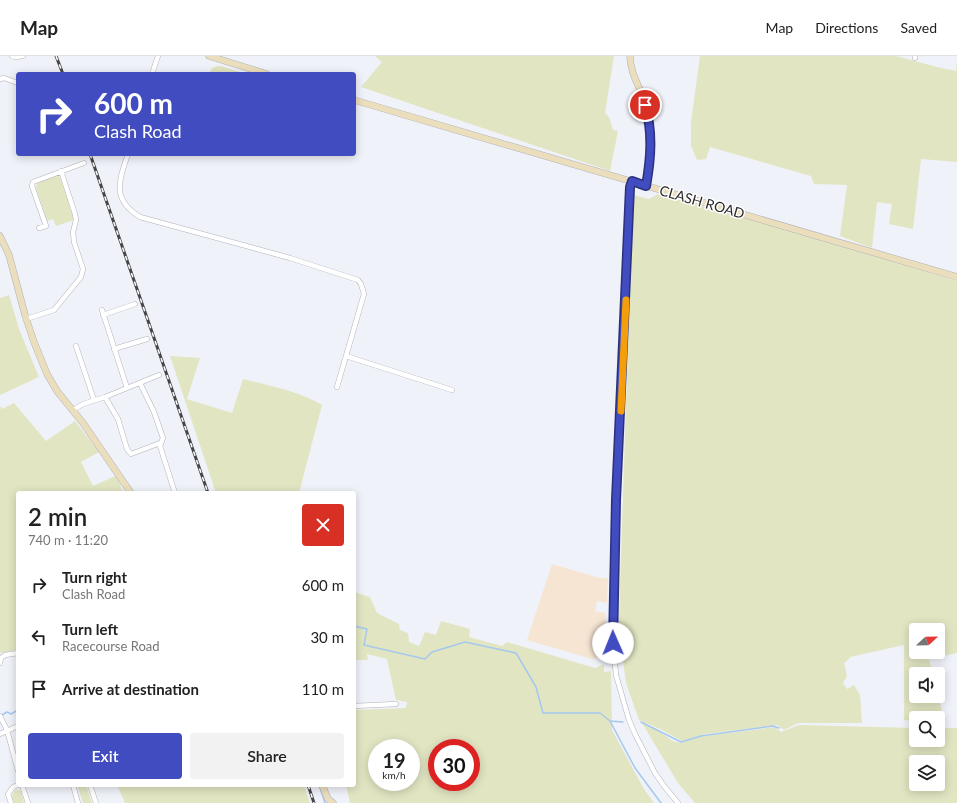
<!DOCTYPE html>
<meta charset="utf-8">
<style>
:root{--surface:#fff;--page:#f2f2f2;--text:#222;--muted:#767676;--line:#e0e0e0;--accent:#414cc0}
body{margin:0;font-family:Lato,sans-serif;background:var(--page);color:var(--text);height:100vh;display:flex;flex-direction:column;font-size:15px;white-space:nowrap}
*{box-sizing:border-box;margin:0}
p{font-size:13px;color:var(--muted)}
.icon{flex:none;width:22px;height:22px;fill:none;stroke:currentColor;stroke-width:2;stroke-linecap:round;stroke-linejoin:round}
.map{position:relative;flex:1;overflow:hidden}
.sheet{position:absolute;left:16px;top:435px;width:340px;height:296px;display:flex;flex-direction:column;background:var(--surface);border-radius:4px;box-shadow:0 2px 10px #0003}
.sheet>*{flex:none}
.top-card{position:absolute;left:16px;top:16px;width:340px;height:84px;border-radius:4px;box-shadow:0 2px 10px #0003;background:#414cc0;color:#fff;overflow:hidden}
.needle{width:26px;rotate:68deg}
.buttons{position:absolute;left:909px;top:567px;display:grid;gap:8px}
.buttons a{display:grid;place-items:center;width:36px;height:36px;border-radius:4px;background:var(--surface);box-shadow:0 2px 10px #0003;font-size:20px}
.speed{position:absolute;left:368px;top:683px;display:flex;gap:8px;font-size:20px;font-weight:700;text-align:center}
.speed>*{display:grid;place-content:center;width:52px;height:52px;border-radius:50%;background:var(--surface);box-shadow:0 2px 10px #0003;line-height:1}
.speed small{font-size:10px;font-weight:400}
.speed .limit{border:6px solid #d22;background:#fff;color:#111}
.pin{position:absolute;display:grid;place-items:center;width:34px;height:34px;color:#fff;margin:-17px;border:2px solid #fff;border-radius:50%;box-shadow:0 1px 4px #0007}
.me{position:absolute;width:44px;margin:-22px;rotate:359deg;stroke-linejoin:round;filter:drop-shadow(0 0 3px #0008)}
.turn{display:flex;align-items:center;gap:14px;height:84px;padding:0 12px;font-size:18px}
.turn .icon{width:52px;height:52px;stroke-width:2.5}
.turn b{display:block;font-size:28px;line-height:34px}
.round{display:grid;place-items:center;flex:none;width:42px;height:42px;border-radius:4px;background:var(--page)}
.headline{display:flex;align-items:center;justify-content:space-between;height:68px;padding:0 12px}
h1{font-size:24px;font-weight:600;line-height:30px}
.action{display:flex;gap:8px;margin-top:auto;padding:8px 12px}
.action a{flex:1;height:46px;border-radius:4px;background:var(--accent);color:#fff;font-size:16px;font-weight:600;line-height:46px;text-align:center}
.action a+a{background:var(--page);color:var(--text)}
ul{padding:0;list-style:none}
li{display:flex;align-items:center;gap:12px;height:52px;padding:0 12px}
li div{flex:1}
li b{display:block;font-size:15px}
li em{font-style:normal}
header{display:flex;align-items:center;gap:24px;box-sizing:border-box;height:56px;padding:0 20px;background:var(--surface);border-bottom:1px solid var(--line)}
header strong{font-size:19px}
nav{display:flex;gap:22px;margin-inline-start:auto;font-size:14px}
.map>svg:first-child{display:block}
.commercial{fill:#f6e5d3}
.green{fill:#e2e5c2;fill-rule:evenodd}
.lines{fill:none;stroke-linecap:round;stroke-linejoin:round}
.stream{stroke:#a5c8ee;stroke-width:1.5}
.street-casing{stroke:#b1b2ba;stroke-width:5.5}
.secondary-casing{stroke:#b1b2ba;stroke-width:7}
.street{stroke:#fff;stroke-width:4.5}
.secondary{stroke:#ebdebc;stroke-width:6}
.rail-casing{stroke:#46464a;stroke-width:3}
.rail{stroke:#fff;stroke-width:1.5;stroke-dasharray:4.5;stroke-linecap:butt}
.route-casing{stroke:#2a317d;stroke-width:10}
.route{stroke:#414cc0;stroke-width:7}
.slow{stroke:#f59e0b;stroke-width:7}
.labels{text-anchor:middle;stroke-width:3;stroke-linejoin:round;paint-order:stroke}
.street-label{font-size:14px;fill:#29292c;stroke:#fff}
</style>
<header>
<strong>Map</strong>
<nav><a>Map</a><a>Directions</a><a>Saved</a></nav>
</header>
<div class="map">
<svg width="957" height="747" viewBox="0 0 957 747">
<rect width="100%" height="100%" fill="#f0f2f9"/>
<!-- commercial -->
<path class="commercial" d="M 552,508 L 599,522 L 608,522 L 607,547 L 597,545 L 595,555 L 606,557 L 604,599 L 597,602 L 592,603 L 527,584 Z"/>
<!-- green -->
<path class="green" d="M 375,0 L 614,0 L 605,57 L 609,61 L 613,74 L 618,75 L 610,115 L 361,31 L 382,6 Z
M 700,0 L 896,0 L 937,11 L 956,15 L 957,3 L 957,106 L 921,103 L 913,173 L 889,168 L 892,148 L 877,146 L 872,192 L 840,180 L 847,129 L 814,128 L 811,120 L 710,91 L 706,103 L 697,104 L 691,90 L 691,66 Z
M 217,10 L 221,10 L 246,18 L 209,18 L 212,12 Z
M 57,119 L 60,121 L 74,164 L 56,170 L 53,163 L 47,165 L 36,131 L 38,126 Z
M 658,138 L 835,187 L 957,225 L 957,597 L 929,603 L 933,618 L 916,618 L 916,640 L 938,640 L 938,639 L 945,667 L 938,666 L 938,662 L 916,662 L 916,665 L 904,664 L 904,589 L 850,601 L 848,604 L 844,607 L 847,620 L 843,627 L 847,633 L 854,629 L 860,639 L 862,667 L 798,667 L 784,674 L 777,669 L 706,678 L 682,685 L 660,673 L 639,664 L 626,627 L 623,605 L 618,589 L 633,139 L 649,143 ZM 916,574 L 938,574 L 938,596 L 916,596 Z
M 9,239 L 19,273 L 39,321 L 0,339 L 0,242 Z
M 170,300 L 200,302 L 187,343 L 232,357 L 243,323 C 267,329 302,336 322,349 L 299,437 L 216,437 Z
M 14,347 L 46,385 L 75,365 L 99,396 L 81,406 L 93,430 L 117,419 L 123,437 L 18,437 L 18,594 L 0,597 L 0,350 L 2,353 Z
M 354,536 L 370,541 L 377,557 L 399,568 L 400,574 L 408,577 L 409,586 L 419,590 L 425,576 L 436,579 L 441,565 L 470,573 L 469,581 L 502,590 L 507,586 L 595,612 L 604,608 L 604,616 L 611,615 L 612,674 L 644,733 L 654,747 L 350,747 L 346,729 L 354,729 L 355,654 L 406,652 L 407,646 L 396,644 L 387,603 L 367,598 L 368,604 L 354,604 ZM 377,692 L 411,692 L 411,726 L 377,726 ZM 437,692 L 471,692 L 471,726 L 437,726 Z
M 642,667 L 657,674 L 673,685 L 680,687 L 699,681 L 775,671 L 781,676 L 799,669 L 916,672 L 916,684 L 938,684 L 938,672 L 957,672 L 957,747 L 695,747 L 678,727 ZM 916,706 L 938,706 L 938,728 L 916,728 Z
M 77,729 L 86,729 L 92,747 L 83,747 Z
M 117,729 L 304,729 L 310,747 L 125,747 Z
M 15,734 L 18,734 L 21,735 L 24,747 L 13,747 C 11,741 12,739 15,734 Z"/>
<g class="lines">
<!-- stream -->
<path class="stream" d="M 354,570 L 367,573 L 364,589 L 425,603 L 432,596 L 465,586 L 516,597 L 536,631 L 543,657 L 600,657 L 610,665 L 623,666
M 2,659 L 7,656 L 11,658 L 18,654
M 610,665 L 635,712 L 661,747
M 641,666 L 681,686 L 701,680 L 773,670 L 779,672
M 319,729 L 325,747"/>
<!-- street casing -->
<g class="street-casing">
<path id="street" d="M 12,0 L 15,1 L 23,0
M 915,2 L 915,0
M 152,18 L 158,0
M 0,23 L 4,22 L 18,27
M 128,98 C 119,125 111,143 140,161 L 290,202 L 358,224 L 361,228 L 364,238 L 337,331
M 632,125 L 616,444 L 613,587 L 616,619 L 629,664 L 635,678 L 655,717 L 664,730 L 678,747
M 39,172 L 46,170 L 32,130 L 33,126 L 84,107
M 102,254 L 127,332
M 103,259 L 135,248
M 26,263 L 54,254 L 81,221 L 83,213 L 74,186 L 73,176 L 76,164 L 75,158 L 61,115
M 76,290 L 94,344
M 114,293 L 147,283
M 346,300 L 452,334
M 140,327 L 154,356 L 163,382 L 160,390 L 175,437
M 105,341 L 118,363 L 127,393 L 131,398 L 160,387
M 73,354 L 83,348 L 105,341 L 159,319
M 0,607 L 1,602 L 5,599 L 18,597
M 354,650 L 396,648
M 0,660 L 7,674 L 18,715
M 0,678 L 18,670
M 22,729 L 28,747
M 73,729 L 78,747
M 90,729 L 96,747
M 11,747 L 8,738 L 13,731 L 18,729"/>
</g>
<!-- secondary casing -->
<g class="secondary-casing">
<path id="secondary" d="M 209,0 L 267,18
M 630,0 C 630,15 638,28 643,41 C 653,71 652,99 646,129
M 354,44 L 957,221
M 0,180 L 9,199 L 25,259 L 34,286 L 47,318 L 57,335 L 83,367 L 131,437
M 322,729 L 328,743 L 333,747"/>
</g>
<!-- street -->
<use href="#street" class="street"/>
<!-- secondary -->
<use href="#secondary" class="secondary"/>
<!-- rail casing -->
<g class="rail-casing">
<path id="rail" d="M 56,0 L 63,18
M 90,98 L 208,437
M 308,729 L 314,747"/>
</g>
<!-- rail -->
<use href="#rail" class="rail"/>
</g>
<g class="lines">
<!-- route casing -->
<g class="route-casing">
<path id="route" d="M 613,587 L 616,444 L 630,131 L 632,125 L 646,130 C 651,102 653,76 645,49"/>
</g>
<!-- route -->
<use href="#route" class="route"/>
<!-- slow -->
<path class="slow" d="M 621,355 L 626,244"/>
</g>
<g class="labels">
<!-- street labels -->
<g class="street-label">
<text transform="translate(702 146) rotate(16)" y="5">CLASH ROAD</text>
</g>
</g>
</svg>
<div class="buttons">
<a><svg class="needle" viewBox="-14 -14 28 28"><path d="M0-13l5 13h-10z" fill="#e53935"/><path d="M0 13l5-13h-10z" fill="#767676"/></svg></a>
<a><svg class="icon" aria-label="sound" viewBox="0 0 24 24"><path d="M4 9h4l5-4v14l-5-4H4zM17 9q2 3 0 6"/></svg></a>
<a><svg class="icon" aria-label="search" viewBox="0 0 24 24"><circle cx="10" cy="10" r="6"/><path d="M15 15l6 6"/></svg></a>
<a><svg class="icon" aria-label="layers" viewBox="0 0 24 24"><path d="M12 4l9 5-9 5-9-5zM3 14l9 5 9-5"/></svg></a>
</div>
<div class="speed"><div>19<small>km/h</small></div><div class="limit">30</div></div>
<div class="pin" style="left:645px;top:49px;background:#d93025"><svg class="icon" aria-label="arrive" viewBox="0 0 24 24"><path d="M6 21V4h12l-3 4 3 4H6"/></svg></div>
<svg class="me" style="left:613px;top:587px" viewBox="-20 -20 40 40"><circle r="19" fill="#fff"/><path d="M0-13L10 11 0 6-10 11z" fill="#414cc0"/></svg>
<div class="top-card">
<div class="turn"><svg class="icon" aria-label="right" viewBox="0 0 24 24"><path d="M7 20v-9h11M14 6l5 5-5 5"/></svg><div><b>600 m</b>Clash Road</div></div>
</div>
<section class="sheet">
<div class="headline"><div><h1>2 min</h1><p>740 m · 11:20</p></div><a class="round" style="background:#d93025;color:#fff"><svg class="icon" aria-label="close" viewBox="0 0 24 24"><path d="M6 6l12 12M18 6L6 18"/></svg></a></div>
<ul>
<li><svg class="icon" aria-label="right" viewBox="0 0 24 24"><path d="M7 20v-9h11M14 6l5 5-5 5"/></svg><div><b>Turn right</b><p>Clash Road</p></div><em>600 m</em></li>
<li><svg class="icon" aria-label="left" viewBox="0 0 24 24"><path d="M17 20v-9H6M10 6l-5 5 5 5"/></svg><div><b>Turn left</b><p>Racecourse Road</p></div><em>30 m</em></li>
<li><svg class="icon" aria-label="arrive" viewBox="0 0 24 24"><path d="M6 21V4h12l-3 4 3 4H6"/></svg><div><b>Arrive at destination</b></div><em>110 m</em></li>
</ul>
<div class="action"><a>Exit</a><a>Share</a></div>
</section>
</div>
